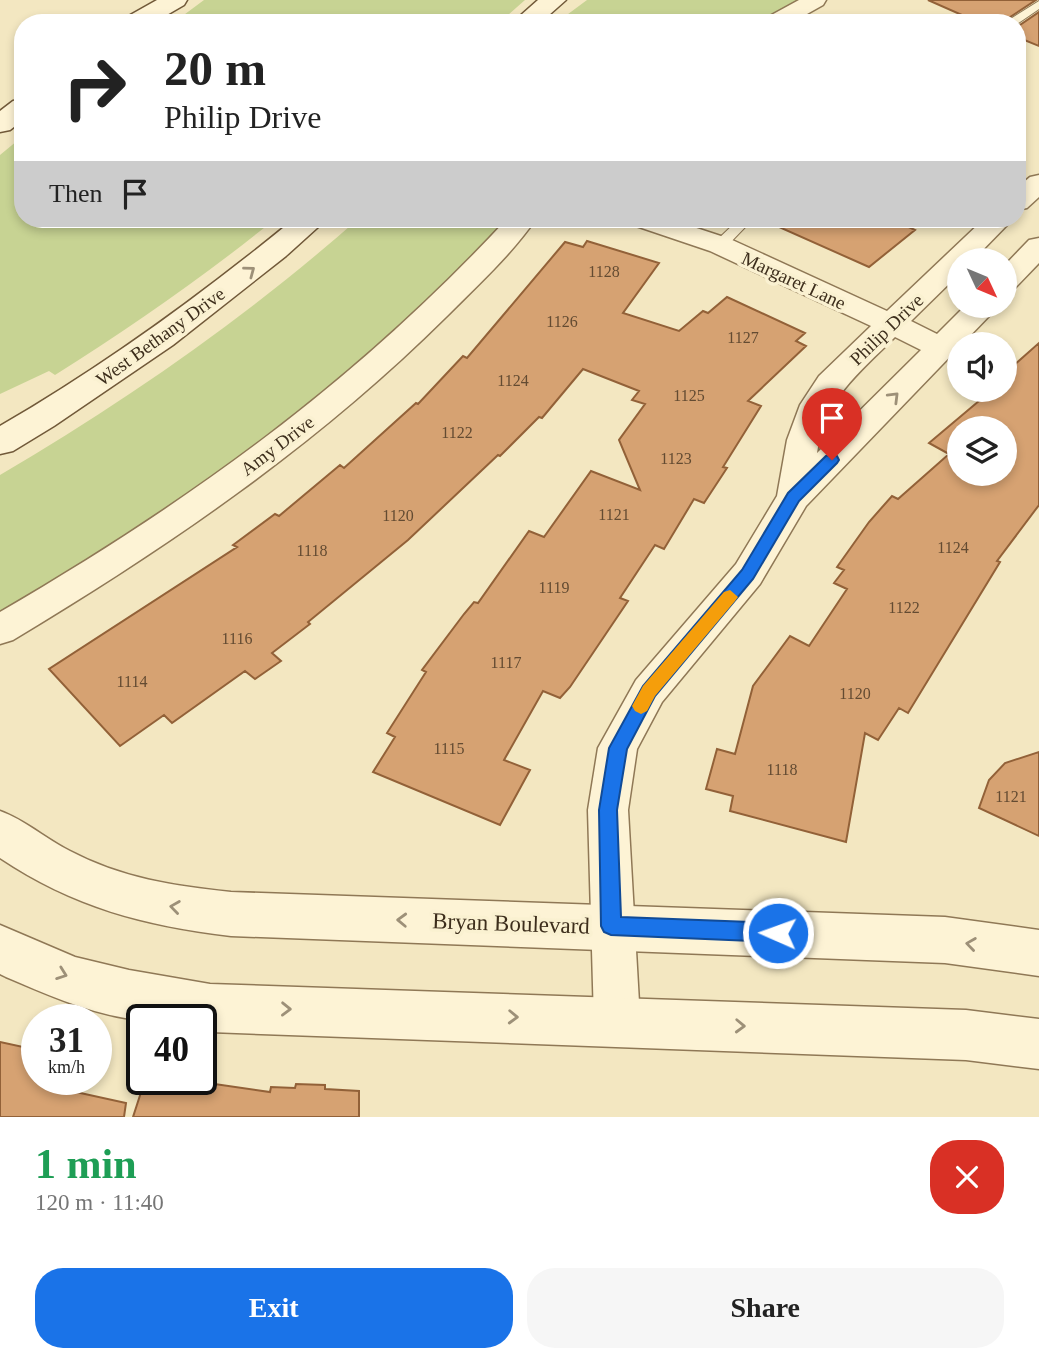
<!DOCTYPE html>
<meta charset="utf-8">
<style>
:root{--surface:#fff;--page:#f6f6f6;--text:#222;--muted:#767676;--accent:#1a73e8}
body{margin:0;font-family:"Times New Roman",serif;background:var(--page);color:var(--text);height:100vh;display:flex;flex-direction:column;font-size:26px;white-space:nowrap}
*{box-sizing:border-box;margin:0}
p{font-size:23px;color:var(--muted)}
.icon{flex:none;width:38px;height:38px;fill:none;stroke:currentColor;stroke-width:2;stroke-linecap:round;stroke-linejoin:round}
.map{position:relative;height:1117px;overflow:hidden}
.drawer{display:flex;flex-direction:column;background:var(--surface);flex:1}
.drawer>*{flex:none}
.hud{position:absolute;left:14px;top:14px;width:1012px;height:214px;border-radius:28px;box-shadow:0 4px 10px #0003;background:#fff;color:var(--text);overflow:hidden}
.needle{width:46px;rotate:134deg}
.buttons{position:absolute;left:947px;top:248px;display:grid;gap:14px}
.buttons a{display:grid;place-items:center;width:70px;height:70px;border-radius:50%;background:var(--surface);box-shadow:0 4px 10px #0003;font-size:35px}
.speed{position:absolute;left:21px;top:1004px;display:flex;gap:14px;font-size:35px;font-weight:700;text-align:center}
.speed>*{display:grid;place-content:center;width:91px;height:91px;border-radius:50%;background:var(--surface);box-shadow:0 4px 10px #0003;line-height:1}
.speed small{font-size:18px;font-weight:400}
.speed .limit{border:4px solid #111;border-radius:10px;background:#fff;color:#111}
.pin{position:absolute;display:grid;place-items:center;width:60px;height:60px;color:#fff;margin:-72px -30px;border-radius:50% 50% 50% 0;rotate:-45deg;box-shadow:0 0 7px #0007}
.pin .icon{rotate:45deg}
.me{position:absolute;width:77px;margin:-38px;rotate:272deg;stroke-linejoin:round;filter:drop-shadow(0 0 5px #0008)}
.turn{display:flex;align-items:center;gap:24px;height:147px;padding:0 35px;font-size:32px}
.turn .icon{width:91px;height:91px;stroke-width:2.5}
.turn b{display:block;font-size:49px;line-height:60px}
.then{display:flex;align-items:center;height:66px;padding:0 35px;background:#0003;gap:14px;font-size:26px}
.round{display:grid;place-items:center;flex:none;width:74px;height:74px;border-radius:28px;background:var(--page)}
.summary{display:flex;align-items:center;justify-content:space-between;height:119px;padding:0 35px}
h1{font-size:42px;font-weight:800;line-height:52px;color:#1e9e55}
.cta{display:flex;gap:14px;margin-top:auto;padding:14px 35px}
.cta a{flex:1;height:80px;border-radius:28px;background:var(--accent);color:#fff;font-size:28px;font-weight:800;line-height:80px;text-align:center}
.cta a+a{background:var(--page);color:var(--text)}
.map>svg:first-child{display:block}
.green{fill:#c7d393}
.building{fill:#d6a272;stroke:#926138;stroke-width:2;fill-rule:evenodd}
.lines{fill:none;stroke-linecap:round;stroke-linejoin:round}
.service-casing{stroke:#8f7856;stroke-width:2}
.minor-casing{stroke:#8f7856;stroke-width:3}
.tertiary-casing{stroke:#8f7856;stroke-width:3}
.secondary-casing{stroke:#715939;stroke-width:3}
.service{fill:#fdf3d5;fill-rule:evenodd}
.minor{fill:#fdf3d5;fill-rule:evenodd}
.tertiary{fill:#fdf3d5;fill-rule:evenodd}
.secondary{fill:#fdf3d5;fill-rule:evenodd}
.oneway{stroke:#9d9078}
.route{fill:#1a73e8;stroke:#114b97;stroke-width:2}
.slow{fill:#f59e0b}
.labels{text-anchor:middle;stroke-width:7;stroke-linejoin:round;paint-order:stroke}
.number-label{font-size:16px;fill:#634b32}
.street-label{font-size:19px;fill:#3d2e1c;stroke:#faf1d1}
.near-street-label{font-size:23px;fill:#3d2e1c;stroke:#faf1d1}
</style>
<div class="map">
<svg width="1039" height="1117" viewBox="0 0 1039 1117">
<rect width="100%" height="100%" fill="#f3e7c1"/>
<!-- green -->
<path class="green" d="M 204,0 L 525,0 L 499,23 L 173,23 Z
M 587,0 L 803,0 L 761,23 L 556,23 Z
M 23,136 L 23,219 L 275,219 C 205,276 131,327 55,375 L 49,371 L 0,394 L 0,155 Z
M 358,219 L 514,219 L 453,285 L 298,423 L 0,619 L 0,475 C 127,400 247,317 358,219 Z"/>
<!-- building -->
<path class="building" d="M 928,0 L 1036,0 L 1001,23 L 980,23 Z
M 1039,12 L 1039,46 L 1017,37 L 1017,27 Z
M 761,219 L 892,219 L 915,230 L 869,267 Z
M 587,241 L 659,263 L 623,313 L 679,331 L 703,311 L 708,313 L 727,297 L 805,333 L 796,341 L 806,346 L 748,401 L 761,406 L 723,467 L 727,468 L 704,503 L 694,499 L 664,549 L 655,545 L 620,598 L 628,601 L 570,687 L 560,698 L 543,691 L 504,760 L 530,770 L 500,825 L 373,772 L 395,737 L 387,733 L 426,672 L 422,670 L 464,614 L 474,602 L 478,603 L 529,531 L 544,537 L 591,471 L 640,490 L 619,440 L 645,404 L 632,400 L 639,391 L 583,369 L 542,418 L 539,417 L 500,456 L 498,455 L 408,540 L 308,622 L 310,624 L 272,653 L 281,661 L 255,679 L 245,671 L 172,723 L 164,715 L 120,746 L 49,669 L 237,547 L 233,545 L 275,514 L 279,516 L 340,465 L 344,468 L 416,403 L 418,404 L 463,356 L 467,358 L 565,242 L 583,247 Z
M 1039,343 L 1039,505 L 997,561 L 1000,562 L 908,713 L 899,708 L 878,740 L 865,733 L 846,842 L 730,811 L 733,796 L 706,789 L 717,749 L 735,754 L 753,686 L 790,636 L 809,646 L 847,589 L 834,583 L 844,570 L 837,567 L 869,522 L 892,496 L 898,499 L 949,454 L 929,443 L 992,390 L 1004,390 L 1004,374 ZM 959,429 L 1004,429 L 1004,474 L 959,474 Z
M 1039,752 L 1039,836 L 979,808 L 989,780 L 1005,763 Z
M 0,1042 L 37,1050 L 37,1080 L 46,1080 L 44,1085 L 126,1103 L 124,1117 L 0,1117 Z
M 145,1080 L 187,1080 L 270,1092 L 271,1087 L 295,1088 L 296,1084 L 325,1085 L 325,1089 L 359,1091 L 359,1117 L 133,1117 Z"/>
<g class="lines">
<!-- service casing -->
<g class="service-casing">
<path id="service" d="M 1039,1 L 1039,9 L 1017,24 L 1004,23 Z
M 739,219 L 753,219 L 725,248 L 715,248 L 715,242 Z"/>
</g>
<!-- minor casing -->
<g class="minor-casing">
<path id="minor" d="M 799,0 L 826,0 L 823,5 L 791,23 L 763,23 L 766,18 Z
M 1039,175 L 1039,197 L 1027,208 L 1017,210 L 1017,188 L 1030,177 Z
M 507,219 L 536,219 C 511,255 477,286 446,317 C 317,445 168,547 13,640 L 0,644 L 0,612 C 191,501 357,381 507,219 Z
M 629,219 L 669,219 L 730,239 L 887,311 L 984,219 L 1013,219 L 972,261 L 959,261 L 959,274 L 911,321 L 937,334 L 965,306 L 996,306 L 992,313 L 806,506 L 760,584 L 662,702 L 637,749 L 628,810 L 640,1020 L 633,1036 L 617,1042 L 601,1036 L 594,1020 L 588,810 L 598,748 L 636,680 L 736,564 L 777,496 L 787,440 L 800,405 L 819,376 L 871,326 L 710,251 L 633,225 ZM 895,337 L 921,350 L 817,453 C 825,398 857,375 895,337 Z
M 1039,238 L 1039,263 L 1014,289 L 1004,292 L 1004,266 L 1029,240 Z"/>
</g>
<!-- tertiary casing -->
<g class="tertiary-casing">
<path id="tertiary" d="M 0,811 C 25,820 46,839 70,851 C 121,878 174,886 231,892 L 945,917 L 1039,930 L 1039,976 L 945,963 L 231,936 C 145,926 73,907 0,858 Z
M 0,925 L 75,957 L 129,970 L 210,984 L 966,1010 L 1039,1019 L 1039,1069 L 966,1060 L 210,1032 L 201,1031 L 201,1020 C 182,1020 161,1022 141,1020 C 95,1016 48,995 6,977 L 0,974 Z"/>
</g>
<!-- secondary casing -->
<g class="secondary-casing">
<path id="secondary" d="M 157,0 L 187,0 L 184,5 L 153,23 L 122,23 L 125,18 Z
M 538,0 L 566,0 L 540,23 L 512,23 Z
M 23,99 L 23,120 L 10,130 L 0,132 L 0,111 L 13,101 Z
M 294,219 L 327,219 L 286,256 L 173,345 L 54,426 L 13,451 L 0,454 L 0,426 C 104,366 201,295 294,219 Z"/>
</g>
<!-- service -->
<use href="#service" class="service"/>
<!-- minor -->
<use href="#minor" class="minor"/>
<!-- tertiary -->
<use href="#tertiary" class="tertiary"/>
<!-- secondary -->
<use href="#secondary" class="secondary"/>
</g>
<!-- one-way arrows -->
<defs><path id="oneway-chevron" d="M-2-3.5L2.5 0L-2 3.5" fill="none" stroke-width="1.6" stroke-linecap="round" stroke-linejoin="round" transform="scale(1.75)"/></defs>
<g class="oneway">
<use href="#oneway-chevron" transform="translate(250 271) rotate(-37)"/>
<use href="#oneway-chevron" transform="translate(894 397) rotate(-45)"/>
<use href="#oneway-chevron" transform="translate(175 907) rotate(-172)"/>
<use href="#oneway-chevron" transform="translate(402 920) rotate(-178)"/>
<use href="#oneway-chevron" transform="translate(971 944) rotate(-172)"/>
<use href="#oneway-chevron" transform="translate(62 974) rotate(20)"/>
<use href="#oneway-chevron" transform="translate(286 1009) rotate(1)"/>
<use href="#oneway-chevron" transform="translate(513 1017) rotate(2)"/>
<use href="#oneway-chevron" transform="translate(740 1026) rotate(2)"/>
</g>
<!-- route -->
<path class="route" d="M 832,454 L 837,456 L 839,460 L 837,463 L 799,501 L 753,579 L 655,696 L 627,749 L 617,810 L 621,917 L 778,923 L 785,926 L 788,933 L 785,939 L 778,942 L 611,935 L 604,932 L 601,926 L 599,810 L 609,748 L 643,686 L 742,570 L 788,493 L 826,456 Z"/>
<!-- slow -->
<path class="slow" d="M 730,590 L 738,597 L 735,601 L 655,696 L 647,711 L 641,714 L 635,711 L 632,706 L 643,686 L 724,592 Z"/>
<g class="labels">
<!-- number labels -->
<g class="number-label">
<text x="604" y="277">1128</text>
<text x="562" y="327">1126</text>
<text x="743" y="343">1127</text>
<text x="513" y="386">1124</text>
<text x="689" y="401">1125</text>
<text x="457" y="438">1122</text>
<text x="676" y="464">1123</text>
<text x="614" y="520">1121</text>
<text x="398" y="521">1120</text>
<text x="953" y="553">1124</text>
<text x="312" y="556">1118</text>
<text x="554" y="593">1119</text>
<text x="904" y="613">1122</text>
<text x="237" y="644">1116</text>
<text x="506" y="668">1117</text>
<text x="132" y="687">1114</text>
<text x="855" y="699">1120</text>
<text x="449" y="754">1115</text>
<text x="782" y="775">1118</text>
<text x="1011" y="802">1121</text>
</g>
<!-- street labels -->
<g class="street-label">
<text transform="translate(794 280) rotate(25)" y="7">Margaret Lane</text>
<text transform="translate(886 329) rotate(-44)" y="7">Philip Drive</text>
<text transform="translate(160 336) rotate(-36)" y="7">West Bethany Drive</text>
<text transform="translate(277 445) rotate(-37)" y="7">Amy Drive</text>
</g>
<!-- near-street labels -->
<g class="near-street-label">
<text transform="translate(511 923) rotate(2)" y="8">Bryan Boulevard</text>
</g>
</g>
</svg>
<div class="buttons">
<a><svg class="needle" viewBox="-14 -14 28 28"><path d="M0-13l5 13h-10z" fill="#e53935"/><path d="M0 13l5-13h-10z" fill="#767676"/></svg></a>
<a><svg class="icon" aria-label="sound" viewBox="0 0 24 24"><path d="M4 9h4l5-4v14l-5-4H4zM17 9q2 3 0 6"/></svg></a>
<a><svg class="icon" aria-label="layers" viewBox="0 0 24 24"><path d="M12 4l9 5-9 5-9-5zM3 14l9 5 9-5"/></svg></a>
</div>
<div class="speed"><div>31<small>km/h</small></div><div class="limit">40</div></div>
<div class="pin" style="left:832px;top:460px;background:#d93025"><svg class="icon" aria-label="arrive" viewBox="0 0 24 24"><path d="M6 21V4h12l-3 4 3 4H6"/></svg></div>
<svg class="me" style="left:778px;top:933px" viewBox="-20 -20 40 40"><circle r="17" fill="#1a73e8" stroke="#fff" stroke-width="3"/><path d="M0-11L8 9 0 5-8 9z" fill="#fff"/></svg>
<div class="hud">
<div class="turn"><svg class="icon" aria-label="right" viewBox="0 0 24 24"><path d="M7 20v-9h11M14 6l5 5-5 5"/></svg><div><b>20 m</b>Philip Drive</div></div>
<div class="then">Then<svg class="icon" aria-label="arrive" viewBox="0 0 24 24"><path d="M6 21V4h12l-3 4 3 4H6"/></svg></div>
</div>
</div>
<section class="drawer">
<div class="summary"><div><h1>1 min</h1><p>120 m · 11:40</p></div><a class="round" style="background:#d93025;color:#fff"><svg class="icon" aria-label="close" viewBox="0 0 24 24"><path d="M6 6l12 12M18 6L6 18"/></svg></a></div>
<div class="cta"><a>Exit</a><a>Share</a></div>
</section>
